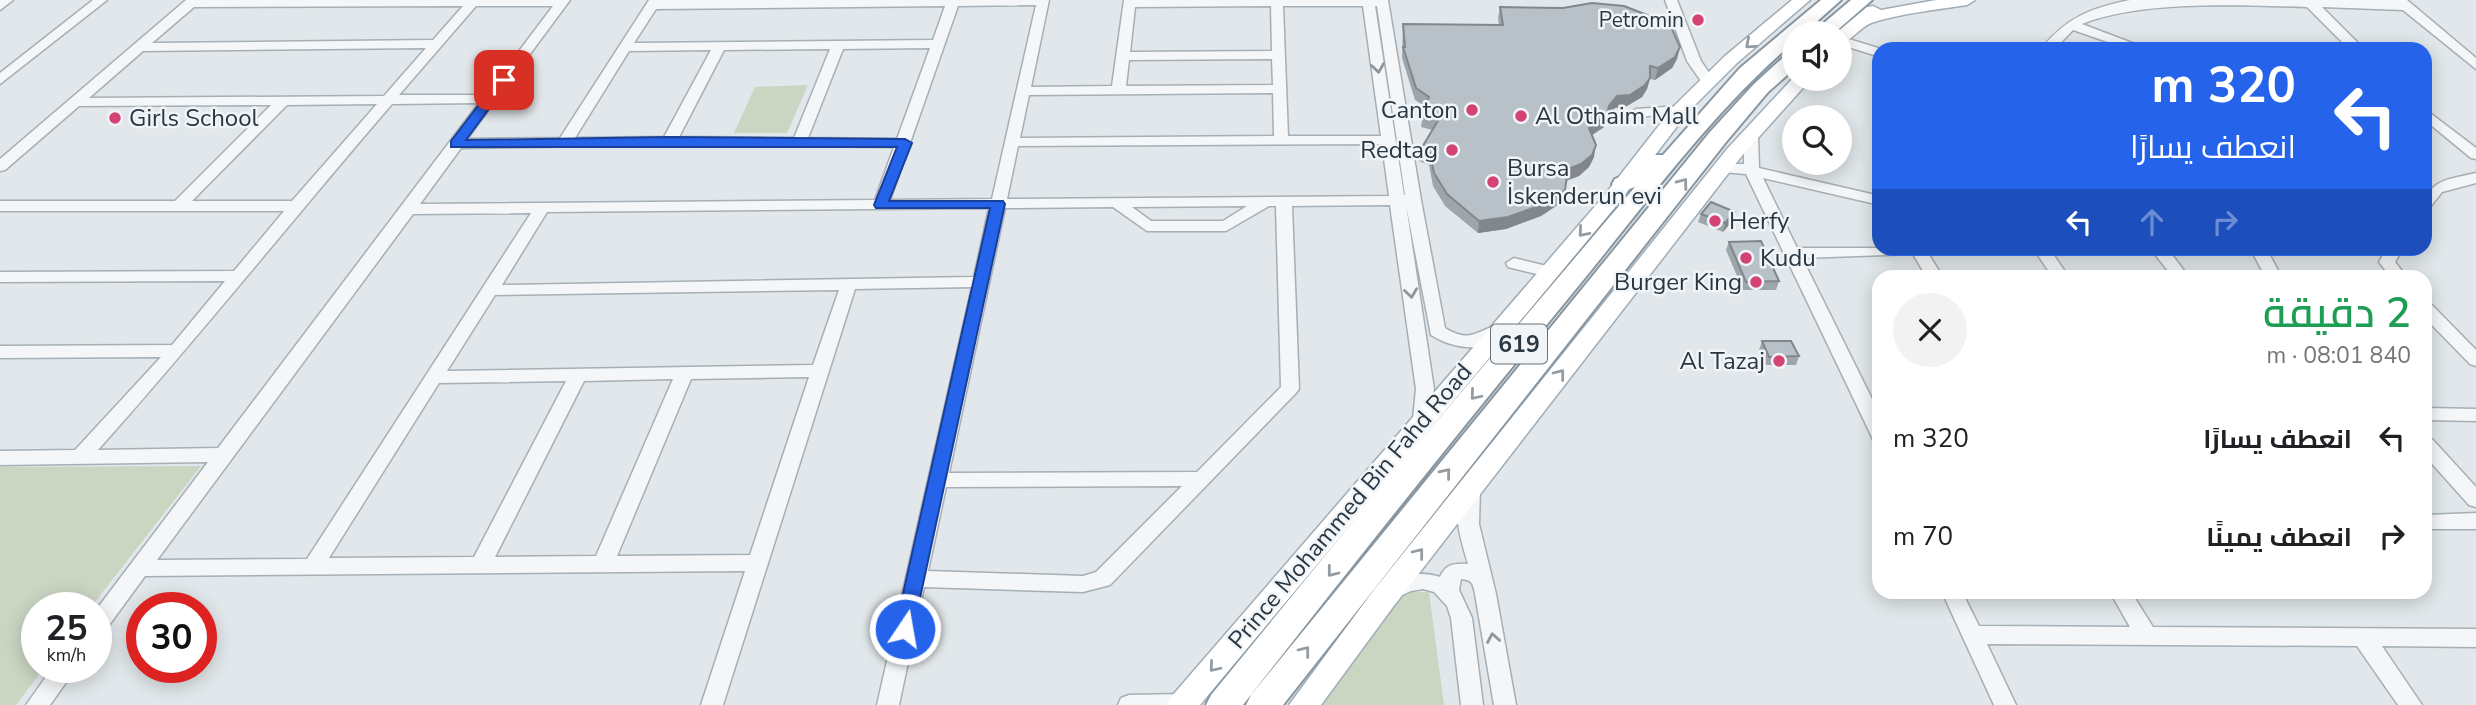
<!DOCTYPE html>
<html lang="ar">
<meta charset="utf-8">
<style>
:root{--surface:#fff;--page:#f2f2f2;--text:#202124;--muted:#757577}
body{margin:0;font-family:"Nunito Sans",Cairo,sans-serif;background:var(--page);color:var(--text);direction:rtl;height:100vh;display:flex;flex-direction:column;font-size:26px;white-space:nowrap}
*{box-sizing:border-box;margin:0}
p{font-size:23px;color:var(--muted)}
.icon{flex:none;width:38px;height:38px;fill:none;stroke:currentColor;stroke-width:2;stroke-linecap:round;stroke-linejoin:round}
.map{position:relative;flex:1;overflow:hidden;direction:ltr}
.panel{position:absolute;left:1872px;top:270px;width:560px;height:329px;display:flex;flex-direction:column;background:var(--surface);border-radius:21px;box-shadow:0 4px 18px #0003;direction:rtl}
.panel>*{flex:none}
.banner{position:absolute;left:1872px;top:42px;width:560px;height:214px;border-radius:21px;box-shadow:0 4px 18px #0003;direction:rtl;background:#2563eb;color:#fff;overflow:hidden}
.buttons{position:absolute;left:1782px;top:21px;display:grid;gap:14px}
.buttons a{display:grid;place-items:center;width:70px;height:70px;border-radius:50%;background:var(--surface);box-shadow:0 4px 18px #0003;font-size:35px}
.speed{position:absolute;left:21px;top:592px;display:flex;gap:14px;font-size:35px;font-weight:700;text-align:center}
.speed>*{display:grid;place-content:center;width:91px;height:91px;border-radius:50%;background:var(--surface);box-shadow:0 4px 18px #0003;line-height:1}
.speed small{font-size:18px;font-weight:400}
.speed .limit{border:10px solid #d22;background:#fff;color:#111}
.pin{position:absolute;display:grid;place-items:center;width:60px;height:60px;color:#fff;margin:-30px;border-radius:14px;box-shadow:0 4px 10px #0006}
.me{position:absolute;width:77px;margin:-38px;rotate:12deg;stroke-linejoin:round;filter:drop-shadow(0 0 5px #0008)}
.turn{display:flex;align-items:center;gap:24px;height:147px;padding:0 21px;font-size:32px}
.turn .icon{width:91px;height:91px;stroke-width:2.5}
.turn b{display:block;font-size:49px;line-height:60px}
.lanes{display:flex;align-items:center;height:66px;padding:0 21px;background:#0003;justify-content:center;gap:35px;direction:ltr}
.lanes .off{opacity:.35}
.round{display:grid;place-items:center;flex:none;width:74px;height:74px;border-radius:37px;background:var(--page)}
.head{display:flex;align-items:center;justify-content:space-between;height:119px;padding:0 21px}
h1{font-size:42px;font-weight:600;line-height:52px;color:#1e9e55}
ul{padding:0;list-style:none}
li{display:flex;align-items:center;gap:21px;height:98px;padding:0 21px}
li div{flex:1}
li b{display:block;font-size:26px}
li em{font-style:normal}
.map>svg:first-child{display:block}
.green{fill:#cad5c2}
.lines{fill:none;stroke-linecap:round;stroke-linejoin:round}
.minor-casing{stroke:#a6afb5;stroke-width:3}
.major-casing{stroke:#a0adb7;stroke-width:3}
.highway-casing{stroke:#8897a2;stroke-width:4}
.minor{fill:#f4f6f8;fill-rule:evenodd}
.major{fill:#fff;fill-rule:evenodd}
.highway{fill:#fff;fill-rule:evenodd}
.wall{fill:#9ea6ac}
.shaded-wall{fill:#81878c}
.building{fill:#b8c1c8;stroke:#81878c;stroke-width:2}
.oneway{stroke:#949ba1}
.oneway2{stroke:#8e969e}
.route{fill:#2563eb;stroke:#184099;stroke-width:2}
.poi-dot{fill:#d34374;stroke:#f1f5f8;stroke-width:2.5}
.labels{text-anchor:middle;stroke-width:5;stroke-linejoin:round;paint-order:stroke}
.far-poi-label{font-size:21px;fill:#293743;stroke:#f1f5f8;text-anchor:end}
.shield{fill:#f1f5f8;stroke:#657079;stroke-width:2}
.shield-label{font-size:23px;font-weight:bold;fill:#293743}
.poi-label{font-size:24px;fill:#293743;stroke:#f1f5f8;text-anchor:start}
.street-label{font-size:24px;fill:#293743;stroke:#f1f5f8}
</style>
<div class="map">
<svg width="2476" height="705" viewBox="0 0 2476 705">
<rect width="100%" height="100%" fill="#e1e7ea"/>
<!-- green -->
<path class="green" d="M 808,85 L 787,133 L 734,133 L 755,87 Z
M 201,466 L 91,607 L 37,607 L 37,667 L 45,667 L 16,705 L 0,705 L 0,467 Z
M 1402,592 L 1429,592 L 1444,705 L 1313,705 Z"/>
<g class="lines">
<!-- minor casing -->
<g class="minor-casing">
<path id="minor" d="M 0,0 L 13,0 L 0,10 Z
M 93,0 L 107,0 L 0,84 L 0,73 Z
M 186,0 L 570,0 L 467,139 L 560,138 L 649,0 L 1049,0 L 1031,87 L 1112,86 L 1124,0 L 1388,0 L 1421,200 L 1445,328 C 1470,343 1474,332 1498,325 L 1507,331 C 1488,355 1453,349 1431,335 L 1406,205 L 1434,389 L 1429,424 L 1415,424 L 1413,419 L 1416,389 L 1390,205 L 1292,206 L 1299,389 L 1296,393 L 1110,585 L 1083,592 L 924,587 L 899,705 L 877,705 L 972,287 L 855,289 L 723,705 L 701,705 L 745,571 L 145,576 L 104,632 L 96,635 L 96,610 L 208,462 L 0,465 L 0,451 L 75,450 L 161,357 L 0,358 L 0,346 L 172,345 L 225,281 L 0,282 L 0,272 L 234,271 L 284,211 L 0,211 L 0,201 L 175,201 L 271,105 L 79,106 L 5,170 L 0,171 L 0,159 ZM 1036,5 L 992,199 L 890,200 L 958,6 ZM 463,6 L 433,40 L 152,43 L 194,7 ZM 476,6 L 553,6 L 486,95 L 399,95 ZM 945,6 L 933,40 L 634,43 L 656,9 ZM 1271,6 L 1272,51 L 1130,52 L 1135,7 ZM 1283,6 L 1363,6 L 1381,136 L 1288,136 ZM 1375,6 L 1377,6 L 1405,195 L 1404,195 ZM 426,48 L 384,96 L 89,98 L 143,51 ZM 930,48 L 897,139 L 808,138 L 843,49 ZM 830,49 L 794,138 L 679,137 L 724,50 ZM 711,50 L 664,137 L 575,138 L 629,51 ZM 1272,59 L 1273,85 L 1126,86 L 1129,60 ZM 1273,93 L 1274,136 L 1020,138 L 1029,95 ZM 479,103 L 218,448 L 98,450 C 199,337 293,219 392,104 ZM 377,104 L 292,201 L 192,201 L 287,105 ZM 1382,144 L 1389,196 L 1007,199 L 1018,146 ZM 669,145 L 894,147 L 875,200 L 420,204 L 461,148 ZM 1247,206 L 1223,221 L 1151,221 L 1132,207 ZM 1269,206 L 1276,206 L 1281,387 L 1197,472 L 949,473 L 1005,208 L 1113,207 L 1147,231 L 1226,231 ZM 989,208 L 974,277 L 502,285 L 547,212 ZM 531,213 L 307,559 L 157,560 L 413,214 ZM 839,290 L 813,365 L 447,371 L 495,295 ZM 809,377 L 750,555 L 617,556 L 691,379 ZM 673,379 L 596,556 L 495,557 L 584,381 ZM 566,381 L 474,557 L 329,558 L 439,383 ZM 1182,486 L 1096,572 L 1083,576 L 928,571 L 946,487 Z
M 1665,0 L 1677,0 L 1701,61 L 1715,81 L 1713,84 L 1703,84 L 1687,61 Z
M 2130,0 L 2407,0 L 2476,58 L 2476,69 L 2403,10 L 2322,7 L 2364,49 L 2349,49 L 2307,7 C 2240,5 2141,0 2082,24 L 2148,49 L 2128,49 L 2073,30 L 2055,49 L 2041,49 C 2067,17 2091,8 2130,0 Z
M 1839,36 L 1881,49 L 1880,57 L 1839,44 Z
M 1680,106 L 1685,107 L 1685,113 L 1636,117 L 1629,113 L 1636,109 Z
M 2426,110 L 2476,148 L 2476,159 L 2471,158 L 2426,121 Z
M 1751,131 L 1758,135 L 1759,168 L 1880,196 L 1880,205 L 1763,178 L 1797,248 L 1925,248 L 1942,276 L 1926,276 L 1913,254 L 1802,258 L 1880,415 L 1880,442 L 1873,440 L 1871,435 L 1746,174 L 1722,172 L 1715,168 L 1722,164 L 1744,164 L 1744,135 Z
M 2476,173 L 2476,183 L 2442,192 L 2431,206 L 2426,207 C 2426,179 2452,179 2476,173 Z
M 2033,248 L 2049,248 L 2068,276 L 2052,276 Z
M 2150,248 L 2167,248 L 2188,276 L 2172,276 Z
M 2250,248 L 2266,248 L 2281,276 L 2265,276 Z
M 2387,248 L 2403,248 L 2395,262 L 2406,276 L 2390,276 L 2379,262 Z
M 1514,258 L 1555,268 L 1557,272 L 1549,277 L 1508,267 L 1506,263 Z
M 2426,304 L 2432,305 L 2476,350 L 2476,366 L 2470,364 L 2426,319 Z
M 2426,408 L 2476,409 L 2476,421 L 2426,420 Z
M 2426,438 L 2433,440 L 2476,487 L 2476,507 L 2469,505 L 2426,457 Z
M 1470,482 L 1477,484 L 1480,489 L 1479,524 L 1496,594 L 1516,705 L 1494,705 L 1475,594 C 1473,583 1472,580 1461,579 L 1459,590 L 1472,618 L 1483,705 L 1461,705 L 1451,618 L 1447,606 L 1434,592 L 1423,589 L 1411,591 L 1394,599 L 1387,597 L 1384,591 C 1393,573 1423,571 1440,577 C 1445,564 1455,563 1468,564 C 1461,540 1450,507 1463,484 Z
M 2476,513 L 2476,529 L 2426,529 L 2426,515 Z
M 1942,592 L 1962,592 L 1979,626 L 2130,627 L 2110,592 L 2131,592 L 2153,627 L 2476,629 L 2476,647 L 2382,646 L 2422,705 L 2398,705 L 2357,646 L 1987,644 L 2016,705 L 1994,705 Z
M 53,667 L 77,667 L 50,705 L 26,705 Z
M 1183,694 L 1191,697 L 1194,705 L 1118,705 L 1121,698 L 1129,695 Z"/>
</g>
<!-- major casing -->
<g class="major-casing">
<path id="major" d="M 1792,0 L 1810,0 L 1737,63 L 1688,112 L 1617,205 L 1200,705 L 1167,705 L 1172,696 L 1603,197 L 1675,105 L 1725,56 Z
M 1936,0 L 1975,0 L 1967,5 C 1935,10 1902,13 1871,23 C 1859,28 1852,41 1839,44 L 1839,33 L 1836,33 L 1867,7 L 1873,6 L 1881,10 Z
M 1794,77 L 1811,79 L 1741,157 L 1393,607 L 1321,705 L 1289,705 L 1373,591 L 1727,149 Z"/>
</g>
<!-- highway casing -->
<g class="highway-casing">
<path id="highway" d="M 1821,0 L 1841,0 L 1804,33 L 1794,33 L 1794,42 C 1712,112 1648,201 1580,284 C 1466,423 1354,563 1243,705 L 1206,705 L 1211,695 L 1386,481 L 1635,187 L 1623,191 L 1615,189 L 1612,184 L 1615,179 L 1632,172 L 1650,155 L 1663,155 L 1740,68 Z
M 1851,0 L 1872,0 L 1834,33 L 1812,33 Z
M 1794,52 L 1794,69 L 1768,92 L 1726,142 L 1283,705 L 1246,705 L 1251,695 L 1710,132 L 1754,84 L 1787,54 Z"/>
</g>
<!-- minor -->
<use href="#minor" class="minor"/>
<!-- major -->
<use href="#major" class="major"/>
<!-- highway -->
<use href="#highway" class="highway"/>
</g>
<!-- wall -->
<path class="wall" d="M 1500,7 L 1677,59 L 1672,68 L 1655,80 L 1650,79 L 1647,89 L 1642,97 L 1627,106 L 1615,108 L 1606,117 L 1604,127 L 1592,135 L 1594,157 L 1589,167 L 1579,176 L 1566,181 L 1562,202 L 1541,216 L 1506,229 L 1478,233 L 1445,206 L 1433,186 L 1429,165 L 1419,161 L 1421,149 L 1432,130 L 1421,127 L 1423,115 L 1426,107 L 1415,100 L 1402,58 L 1403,24 L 1499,25 L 1498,18 Z
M 1701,214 L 1733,220 L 1723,232 L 1698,222 Z
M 1729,242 L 1779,281 L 1776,290 L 1743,290 L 1726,250 Z
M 1762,341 L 1799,356 L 1796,365 L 1766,365 L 1759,350 Z"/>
<!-- shaded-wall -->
<path class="shaded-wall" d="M 1680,47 L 1677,59 L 1672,68 L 1655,80 L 1658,68 Z
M 1650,78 L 1647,89 L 1642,97 L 1627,106 L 1615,108 L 1606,117 L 1609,106 L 1617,96 Z
M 1607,115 L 1604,127 L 1586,139 L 1589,128 Z
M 1596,145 L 1594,157 L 1589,167 L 1579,176 L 1565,181 L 1568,169 Z
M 1565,190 L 1562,202 L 1541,216 L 1506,229 L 1478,233 L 1479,221 Z
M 1735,212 L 1733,220 L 1723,232 L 1725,223 Z"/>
<!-- building -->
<path class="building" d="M 1592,3 L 1624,6 L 1660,20 L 1672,29 L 1680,47 L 1675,57 L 1658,68 L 1650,66 L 1650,78 L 1645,85 L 1630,95 L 1617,96 L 1609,106 L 1607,115 L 1589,128 L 1596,145 L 1592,155 L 1581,164 L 1568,169 L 1565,190 L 1544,204 L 1508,217 L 1479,221 L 1447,194 L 1434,173 L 1430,153 L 1421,149 L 1439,119 L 1423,115 L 1429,97 L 1416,88 L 1403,47 L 1405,47 L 1403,24 L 1503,25 L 1500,7 L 1563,8 Z
M 1711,202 L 1735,212 L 1725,223 L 1701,214 Z
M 1761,241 L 1779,281 L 1746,282 L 1729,242 Z
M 1762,341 L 1791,341 L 1799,356 L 1769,357 Z"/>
<!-- one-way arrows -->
<defs><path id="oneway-chevron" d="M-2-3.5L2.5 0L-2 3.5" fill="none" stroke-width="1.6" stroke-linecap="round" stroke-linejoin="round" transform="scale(1.75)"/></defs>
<g class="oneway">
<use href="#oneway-chevron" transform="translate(1750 44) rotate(139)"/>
<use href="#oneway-chevron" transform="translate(1683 183) rotate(-53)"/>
<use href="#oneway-chevron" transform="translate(1583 232) rotate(131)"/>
<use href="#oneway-chevron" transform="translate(1560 374) rotate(-52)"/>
<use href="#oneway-chevron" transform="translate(1475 395) rotate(130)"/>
<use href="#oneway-chevron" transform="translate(1446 473) rotate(-51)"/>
<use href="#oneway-chevron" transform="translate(1419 553) rotate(-52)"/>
<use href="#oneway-chevron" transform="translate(1332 572) rotate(128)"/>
<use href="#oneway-chevron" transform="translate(1305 651) rotate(-52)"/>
<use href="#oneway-chevron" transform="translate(1214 667) rotate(130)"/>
</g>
<g class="oneway2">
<use href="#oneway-chevron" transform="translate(1378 68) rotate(82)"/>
<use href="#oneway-chevron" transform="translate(1411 293) rotate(82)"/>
<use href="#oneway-chevron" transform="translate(1493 638) rotate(-100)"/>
</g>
<!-- route -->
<path class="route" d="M 504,76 L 510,80 L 466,140 L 669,137 L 905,139 L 912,143 L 889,201 L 1003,201 L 1005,204 L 912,635 L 905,637 L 898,635 L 895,629 L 990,208 L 876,208 L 874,205 L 897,147 L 451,147 L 451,141 L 500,77 Z"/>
<!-- markers -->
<g class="poi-dot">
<circle cx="1698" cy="20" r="7"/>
<circle cx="1472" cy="110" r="7"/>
<circle cx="1521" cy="116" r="7"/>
<circle cx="115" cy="118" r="7"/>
<circle cx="1452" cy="150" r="7"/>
<circle cx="1493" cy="182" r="7"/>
<circle cx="1715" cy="221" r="7"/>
<circle cx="1746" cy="258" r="7"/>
<circle cx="1756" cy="282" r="7"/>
<circle cx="1779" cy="361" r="7"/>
</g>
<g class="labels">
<!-- far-poi labels -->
<g class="far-poi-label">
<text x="1684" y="27">Petromin</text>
</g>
<!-- shield labels -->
<rect class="shield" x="1491" y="324.5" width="56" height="39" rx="5"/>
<g class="shield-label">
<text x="1519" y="352">619</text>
</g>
<!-- poi labels -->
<g class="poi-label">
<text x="1458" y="118" text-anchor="end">Canton</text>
<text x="1535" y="124">Al Othaim Mall</text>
<text x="129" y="126">Girls School</text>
<text x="1438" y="158" text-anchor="end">Redtag</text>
<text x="1507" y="176">Bursa<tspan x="1507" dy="28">İskenderun evi</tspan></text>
<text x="1729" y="229">Herfy</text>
<text x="1760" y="266">Kudu</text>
<text x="1742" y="290" text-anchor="end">Burger King</text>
<text x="1765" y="369" text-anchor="end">Al Tazaj</text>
</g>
<!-- street labels -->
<g class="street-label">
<text transform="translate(1350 506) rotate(-50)" y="8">Prince Mohammed Bin Fahd Road</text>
</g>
</g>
</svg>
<div class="buttons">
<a><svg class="icon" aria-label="sound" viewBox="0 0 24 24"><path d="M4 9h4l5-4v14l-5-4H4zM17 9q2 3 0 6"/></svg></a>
<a><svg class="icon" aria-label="search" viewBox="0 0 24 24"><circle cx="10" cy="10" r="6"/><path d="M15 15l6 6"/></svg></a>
</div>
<div class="speed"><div>25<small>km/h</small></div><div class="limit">30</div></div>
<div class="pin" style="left:504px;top:80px;background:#d93025"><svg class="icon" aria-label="arrive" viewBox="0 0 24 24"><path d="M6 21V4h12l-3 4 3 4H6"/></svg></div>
<svg class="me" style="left:905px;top:629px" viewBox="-20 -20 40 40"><circle r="17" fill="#2563eb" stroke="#fff" stroke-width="3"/><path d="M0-11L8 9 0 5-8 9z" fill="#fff"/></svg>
<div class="banner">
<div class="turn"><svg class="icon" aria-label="left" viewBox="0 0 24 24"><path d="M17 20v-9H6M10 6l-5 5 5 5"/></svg><div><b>320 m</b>انعطف يسارًا</div></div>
<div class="lanes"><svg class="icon" aria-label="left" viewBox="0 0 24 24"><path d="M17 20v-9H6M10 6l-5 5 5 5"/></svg><svg class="icon off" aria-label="ahead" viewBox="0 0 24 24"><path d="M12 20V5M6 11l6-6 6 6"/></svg><svg class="icon off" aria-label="right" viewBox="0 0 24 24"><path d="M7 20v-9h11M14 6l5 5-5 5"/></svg></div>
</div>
<section class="panel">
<div class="head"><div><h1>2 دقيقة</h1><p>840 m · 08:01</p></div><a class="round"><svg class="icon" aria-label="close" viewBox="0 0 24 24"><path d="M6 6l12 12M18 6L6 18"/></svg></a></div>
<ul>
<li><svg class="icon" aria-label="left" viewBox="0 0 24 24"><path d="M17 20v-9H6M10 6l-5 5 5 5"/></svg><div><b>انعطف يسارًا</b></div><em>320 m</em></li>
<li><svg class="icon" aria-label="right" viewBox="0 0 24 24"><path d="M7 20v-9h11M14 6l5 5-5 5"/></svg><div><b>انعطف يمينًا</b></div><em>70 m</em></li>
</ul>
</section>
</div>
